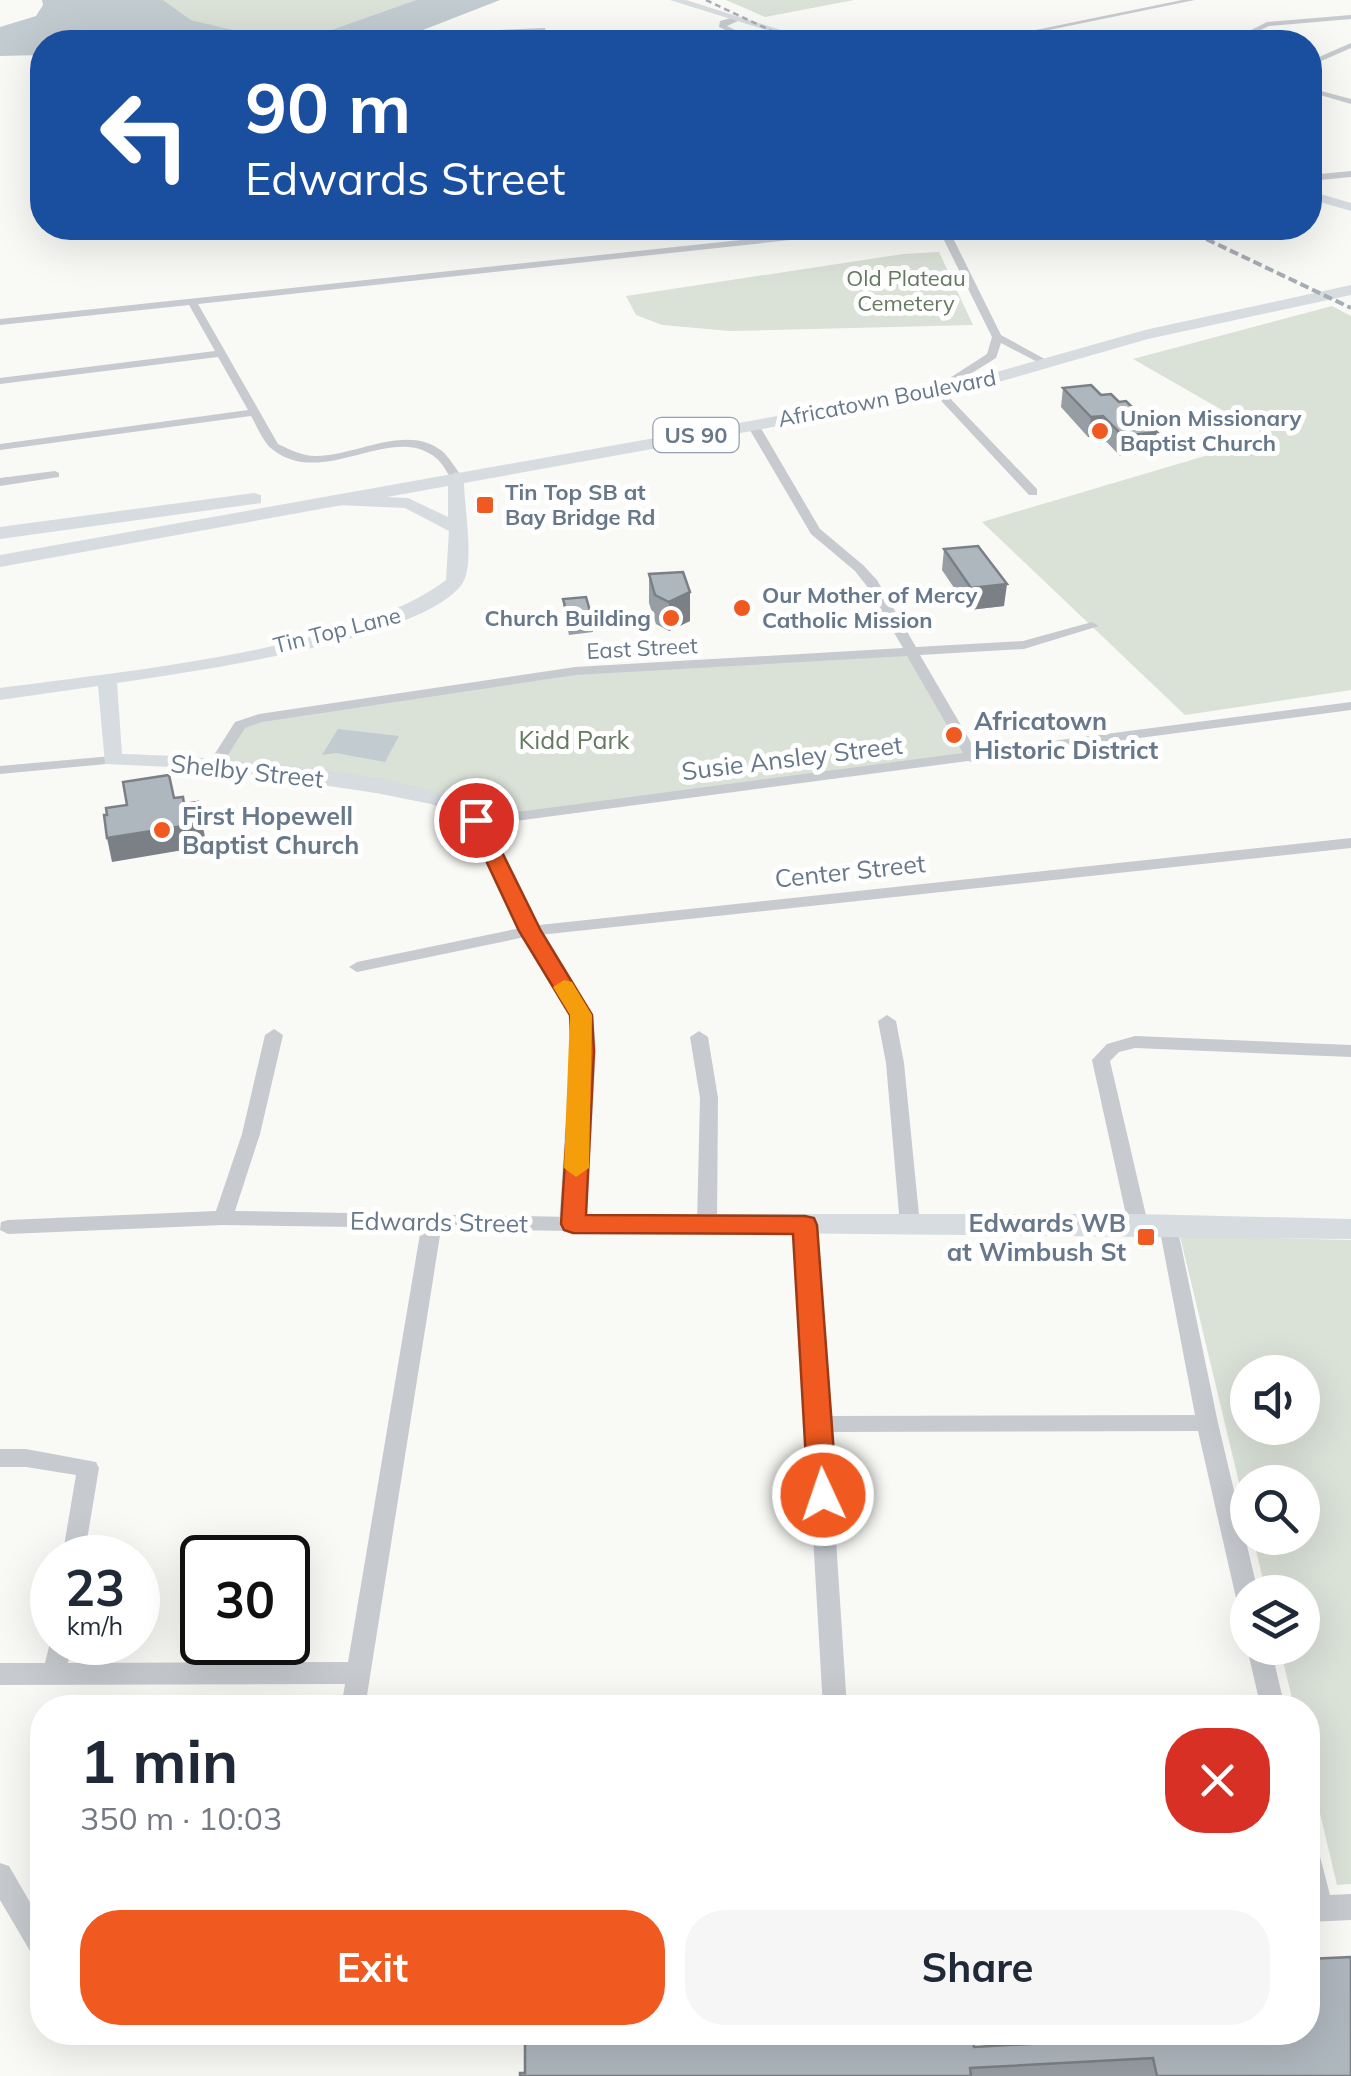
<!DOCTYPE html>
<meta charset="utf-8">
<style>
:root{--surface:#fff;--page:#f6f6f7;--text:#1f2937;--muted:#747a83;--accent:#f05a20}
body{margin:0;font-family:Mulish,sans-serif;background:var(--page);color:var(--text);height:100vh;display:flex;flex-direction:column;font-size:38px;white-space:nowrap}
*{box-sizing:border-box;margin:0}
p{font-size:32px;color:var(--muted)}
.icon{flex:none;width:55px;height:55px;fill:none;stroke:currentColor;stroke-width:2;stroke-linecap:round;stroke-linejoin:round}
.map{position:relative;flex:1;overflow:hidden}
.panel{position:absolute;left:30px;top:1695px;width:1290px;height:350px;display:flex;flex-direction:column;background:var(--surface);border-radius:40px;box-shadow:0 10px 40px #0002}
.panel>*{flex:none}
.top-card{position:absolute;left:30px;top:30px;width:1292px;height:210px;border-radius:40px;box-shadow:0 10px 40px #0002;background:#1a4fa0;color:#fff;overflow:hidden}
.tools{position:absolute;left:1230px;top:1355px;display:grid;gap:20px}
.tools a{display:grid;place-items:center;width:90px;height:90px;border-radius:50%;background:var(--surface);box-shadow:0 10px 40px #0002;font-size:50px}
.speed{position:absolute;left:30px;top:1535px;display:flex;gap:20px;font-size:50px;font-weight:700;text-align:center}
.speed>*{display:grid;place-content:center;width:130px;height:130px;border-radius:50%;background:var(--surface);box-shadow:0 10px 40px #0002;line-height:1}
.speed small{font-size:25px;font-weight:400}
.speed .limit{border:5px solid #111;border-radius:15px;background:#fff;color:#111}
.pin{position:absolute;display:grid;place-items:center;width:85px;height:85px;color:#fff;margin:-42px;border:5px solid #fff;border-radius:50%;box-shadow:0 2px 10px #0007}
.me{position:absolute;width:110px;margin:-55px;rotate:357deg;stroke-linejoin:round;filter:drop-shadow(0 0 8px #0008)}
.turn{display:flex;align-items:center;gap:35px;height:210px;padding:0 50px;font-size:45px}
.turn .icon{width:130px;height:130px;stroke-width:2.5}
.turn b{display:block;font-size:70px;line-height:85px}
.round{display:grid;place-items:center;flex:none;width:105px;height:105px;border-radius:40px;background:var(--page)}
.summary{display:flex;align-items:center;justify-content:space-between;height:170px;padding:0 50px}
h1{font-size:60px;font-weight:700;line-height:75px}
.action{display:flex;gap:20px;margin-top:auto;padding:20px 50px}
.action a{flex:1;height:115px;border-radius:40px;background:var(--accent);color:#fff;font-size:40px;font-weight:700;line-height:115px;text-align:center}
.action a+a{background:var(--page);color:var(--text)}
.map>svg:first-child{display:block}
.green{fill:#dae1d7;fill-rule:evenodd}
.water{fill:#c1cbd0}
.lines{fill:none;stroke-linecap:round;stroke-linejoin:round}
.street{fill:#c7cbcf;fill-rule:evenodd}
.secondary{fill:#d6dce0;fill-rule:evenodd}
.primary{fill:#d6dce0;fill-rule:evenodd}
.rail-far1{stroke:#a7adb4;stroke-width:2.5;stroke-dasharray:6 4;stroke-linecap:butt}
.rail{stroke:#a7adb4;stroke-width:4;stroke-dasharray:9 4;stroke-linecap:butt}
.wall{fill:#969da3}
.shaded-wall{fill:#7a8085}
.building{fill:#afb7be;stroke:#7a8085;stroke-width:2.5}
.route{fill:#f05a20;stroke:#9c3a15;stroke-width:2.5}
.slow{fill:#f59e0b}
.poi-dot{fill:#f05a20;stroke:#fff;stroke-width:4}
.labels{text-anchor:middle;stroke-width:10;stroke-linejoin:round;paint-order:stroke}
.far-park-label{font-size:22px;fill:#657a61;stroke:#fff}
.far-street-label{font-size:22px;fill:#66788a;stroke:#fff}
.far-poi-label{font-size:22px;font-weight:bold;fill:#66788a;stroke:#fff;text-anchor:start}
.shield{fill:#fff;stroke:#94a0ad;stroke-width:2.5}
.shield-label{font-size:22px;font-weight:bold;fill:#66788a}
.poi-label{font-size:25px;font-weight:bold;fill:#66788a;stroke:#fff;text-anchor:start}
.park-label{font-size:25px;fill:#657a61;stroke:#fff}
.street-label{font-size:25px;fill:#66788a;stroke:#fff}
</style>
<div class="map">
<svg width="1351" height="2076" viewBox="0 0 1351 2076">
<rect width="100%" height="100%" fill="#f9f9f6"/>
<!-- green -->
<path class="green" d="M 163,0 L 416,0 L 331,30 L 255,35 L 191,20 Z
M 726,0 L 854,0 L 765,17 Z
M 939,252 L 973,325 L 730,331 L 662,325 L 636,315 L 626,296 L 903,254 Z
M 1332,306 L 1351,316 L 1351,690 L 1185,715 L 982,522 L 1269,437 L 1133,359 Z
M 910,653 L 973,758 L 477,821 L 461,807 L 216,763 L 240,725 L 575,671 Z
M 1180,1236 L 1351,1240 L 1351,1884 L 1337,1885 L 1308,1763 L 1308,1708 L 1294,1707 L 1280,1648 L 1302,1648 L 1302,1592 L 1266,1592 L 1253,1538 L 1302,1538 L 1302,1482 L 1248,1482 L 1247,1516 ZM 1248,1372 L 1302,1372 L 1302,1428 L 1248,1428 Z"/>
<!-- water -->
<path class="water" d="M 42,0 L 163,0 L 191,20 L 255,35 L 331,30 L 416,0 L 500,0 L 423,30 L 429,33 L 545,28 L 547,39 L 42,42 L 42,55 L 0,56 L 0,27 L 36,16 L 43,5 Z
M 338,729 L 399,736 L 385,762 L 336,753 L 322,755 Z"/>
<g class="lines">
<!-- street -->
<path class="street" d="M 1182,0 L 1195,0 L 990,42 L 977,42 Z
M 1351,15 L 1351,19 L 1269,26 L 1236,42 L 1227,42 L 1267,22 Z
M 735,17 L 742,19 L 727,26 L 759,42 L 751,42 L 719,27 L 720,21 Z
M 1351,43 L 1351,48 L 1310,66 L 1310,61 Z
M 1310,88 L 1351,99 L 1351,104 L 1310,92 Z
M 1351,171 L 1351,177 L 1310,181 L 1310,175 Z
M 853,228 L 879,228 L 874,231 L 198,304 L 278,444 C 291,450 302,456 316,456 C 356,456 406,423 442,451 C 450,458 456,469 462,477 L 460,480 L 452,480 C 446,471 441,460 432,455 C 388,425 321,489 272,449 C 263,442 257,426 251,416 L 0,450 L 0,444 L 248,410 L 218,357 L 0,384 L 0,378 L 215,351 L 189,305 L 0,325 L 0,319 Z
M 938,228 L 948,228 L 1001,335 L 1052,363 L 1043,365 L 1001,343 L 996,358 L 943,391 L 1037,489 L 1037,495 L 1029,495 L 931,390 L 987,354 L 992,337 Z
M 753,422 L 759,425 L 820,529 L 863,565 L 877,580 L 916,647 L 1023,641 L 1092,622 L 1099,626 L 1024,649 L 920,655 L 976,751 L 1351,702 L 1351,710 L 979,759 L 973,762 L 968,761 L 477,826 L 472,824 L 469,821 L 472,818 L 963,753 L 907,656 L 575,675 L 262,722 L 245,728 L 221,766 L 216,767 L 209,763 L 235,722 L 259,714 L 575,667 L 903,648 L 866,585 L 855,571 L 811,534 L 747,425 Z
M 55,471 L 59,473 L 59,477 L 0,486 L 0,478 Z
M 112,756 L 119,760 L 117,763 L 0,774 L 0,766 Z
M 1351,838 L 1351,848 L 530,936 L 357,972 L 349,967 L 357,962 L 530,926 Z
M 887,1015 L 896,1021 L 904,1063 L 920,1225 L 917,1230 L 903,1230 L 900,1225 L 886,1063 L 878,1021 Z
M 274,1029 L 283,1035 L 260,1134 L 235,1211 L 573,1217 L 580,1219 L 583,1224 L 580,1229 L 573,1231 L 441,1229 L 365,1708 L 341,1708 L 345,1684 L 0,1685 L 0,1663 L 45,1663 L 52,1634 L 52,1642 L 72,1642 L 68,1663 L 348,1662 L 421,1228 L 223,1225 L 8,1234 L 0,1230 L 1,1222 L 8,1220 L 216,1211 L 242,1134 L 265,1035 Z
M 699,1031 L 708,1037 L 718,1098 L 717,1224 L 714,1229 L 700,1229 L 697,1224 L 700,1098 L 690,1037 Z
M 1135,1036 L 1351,1045 L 1351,1057 L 1135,1048 L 1119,1052 L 1110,1061 L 1148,1224 L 1145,1229 L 1131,1229 L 1128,1224 L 1092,1060 L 1107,1044 Z
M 805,1218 L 812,1220 L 815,1225 L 828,1416 L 1195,1415 L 1159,1226 L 1162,1221 L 1176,1221 L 1218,1423 L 1258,1592 L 1248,1592 L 1248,1608 L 1240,1605 L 1236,1598 L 1198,1431 L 829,1432 L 847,1708 L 823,1708 L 795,1225 L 798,1220 Z
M 0,1449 L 26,1449 L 96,1462 L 99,1468 L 84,1558 L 62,1558 L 76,1475 L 26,1467 L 0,1467 Z
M 1247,1648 L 1271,1648 L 1285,1708 L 1261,1708 Z
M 1308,1842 L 1317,1845 L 1330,1895 L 1351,1894 L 1351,1920 L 1308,1922 Z
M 0,1863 L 9,1866 L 42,1923 L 42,1960 L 33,1956 L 0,1900 Z"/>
<!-- secondary -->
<path class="secondary" d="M 670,0 L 686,0 L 819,42 L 805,42 Z
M 1310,191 L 1351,203 L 1351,211 L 1310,199 Z
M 456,472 L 464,477 C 463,503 476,564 462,584 C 423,640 188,672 117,683 L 122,754 C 199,756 431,770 485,816 L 542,931 L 593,1015 L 596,1051 L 587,1214 L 1138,1214 L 1351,1219 L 1351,1239 L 563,1231 L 559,1224 L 570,1051 L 569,1015 L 518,931 L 468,824 L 453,812 L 431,804 L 376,793 L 216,769 L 105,764 L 98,686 L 0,700 L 0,688 C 117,672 356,650 446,580 L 449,531 L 405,508 L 337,505 L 328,500 L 337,495 L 408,498 L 448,517 L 448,477 Z"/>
<!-- primary -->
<path class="primary" d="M 1351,285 L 1351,295 L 1148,339 L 1002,381 L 884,407 L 0,567 L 0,555 L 884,397 L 993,373 L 1145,330 Z
M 254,493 L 261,495 L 261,503 L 0,539 L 0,527 Z"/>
<!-- rail-far1 -->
<path class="rail-far1" d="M 706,0 L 795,42"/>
<!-- rail -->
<path class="rail" d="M 1183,228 L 1351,308"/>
</g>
<!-- wall -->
<path class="wall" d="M 1063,388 L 1153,452 L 1120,456 L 1100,435 L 1088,437 L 1061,407 Z
M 944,549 L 1004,606 L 969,610 L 942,570 Z
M 649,574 L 690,592 L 690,621 L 669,631 L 656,624 L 649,603 Z
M 563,599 L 592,618 L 593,632 L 569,635 L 564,614 Z
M 1143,2032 L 1308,2032 L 1351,2076 L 520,2076 L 1144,2038 Z"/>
<!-- shaded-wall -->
<path class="shaded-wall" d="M 1103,416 L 1100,435 L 1088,437 L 1091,417 Z
M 1157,432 L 1153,452 L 1120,456 L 1123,436 Z
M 1007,584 L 1004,606 L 969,610 L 971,588 Z
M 690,592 L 690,621 L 669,631 L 669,602 Z
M 202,823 L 207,846 L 112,862 L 107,838 Z"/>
<!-- building -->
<path class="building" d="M 1091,385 L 1101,395 L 1111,394 L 1119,402 L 1126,401 L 1157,432 L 1123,436 L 1103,416 L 1091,417 L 1063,388 Z
M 978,546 L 1007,584 L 971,588 L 944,549 Z
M 683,572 L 690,592 L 669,602 L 655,595 L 649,574 Z
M 586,597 L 592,618 L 569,620 L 563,599 Z
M 169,775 L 174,798 L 183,797 L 184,804 L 198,802 L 202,823 L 107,838 L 104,815 L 107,815 L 106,808 L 127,805 L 123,782 Z
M 1351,1957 L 1351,2076 L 1157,2076 L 1153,2058 L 970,2068 L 971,2076 L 520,2076 L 520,2073 L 525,2073 L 525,2032 L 972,2032 L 974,2047 L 1157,2037 L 1156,2032 L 1308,2032 L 1308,1959 Z"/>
<!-- route -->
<path class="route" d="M 476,815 L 486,820 L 541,931 L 592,1015 L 594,1051 L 586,1215 L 805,1216 L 814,1218 L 817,1225 L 837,1495 L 833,1504 L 823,1507 L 813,1504 L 808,1495 L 793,1234 L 573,1233 L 564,1230 L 561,1224 L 572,1051 L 570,1015 L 519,931 L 467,820 Z"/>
<!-- slow -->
<path class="slow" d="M 564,980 L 572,982 L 592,1015 L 589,1168 L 576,1177 L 564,1168 L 570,1015 L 553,987 Z"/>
<!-- markers -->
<g class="poi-dot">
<circle cx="1100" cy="431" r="10"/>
<rect x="475" y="495" width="20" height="20" rx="5"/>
<circle cx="742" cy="608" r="10"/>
<circle cx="671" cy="618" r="10"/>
<circle cx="954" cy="735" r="10"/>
<circle cx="162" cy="830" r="10"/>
<rect x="1136" y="1227" width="20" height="20" rx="5"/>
</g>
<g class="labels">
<!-- far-park labels -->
<g class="far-park-label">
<text x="906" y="286">Old Plateau<tspan x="906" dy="25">Cemetery</tspan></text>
</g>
<!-- far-street labels -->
<g class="far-street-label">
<text transform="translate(887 398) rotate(-11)" y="8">Africatown Boulevard</text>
<text transform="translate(337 630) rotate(-14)" y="8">Tin Top Lane</text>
<text transform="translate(642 648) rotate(-3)" y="8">East Street</text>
</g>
<!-- far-poi labels -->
<g class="far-poi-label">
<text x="1120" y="426">Union Missionary<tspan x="1120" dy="25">Baptist Church</tspan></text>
<text x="505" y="500">Tin Top SB at<tspan x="505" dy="25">Bay Bridge Rd</tspan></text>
<text x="762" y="603">Our Mother of Mercy<tspan x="762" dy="25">Catholic Mission</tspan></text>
<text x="651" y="626" text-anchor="end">Church Building</text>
</g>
<!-- shield labels -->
<rect class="shield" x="653.5" y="418" width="85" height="34" rx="8"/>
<g class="shield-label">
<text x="696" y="443">US 90</text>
</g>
<!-- poi labels -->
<g class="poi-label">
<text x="974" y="730">Africatown<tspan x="974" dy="29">Historic District</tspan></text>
<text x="182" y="825">First Hopewell<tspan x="182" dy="29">Baptist Church</tspan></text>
<text x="1126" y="1232" text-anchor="end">Edwards WB<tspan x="1126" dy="29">at Wimbush St</tspan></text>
</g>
<!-- park labels -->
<g class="park-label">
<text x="574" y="749">Kidd Park</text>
</g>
<!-- street labels -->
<g class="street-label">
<text transform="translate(792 758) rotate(-7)" y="9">Susie Ansley Street</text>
<text transform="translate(247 771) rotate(6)" y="9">Shelby Street</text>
<text transform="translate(850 871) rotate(-6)" y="9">Center Street</text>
<text transform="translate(439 1222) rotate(1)" y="9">Edwards Street</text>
</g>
</g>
</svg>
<div class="tools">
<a><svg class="icon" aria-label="sound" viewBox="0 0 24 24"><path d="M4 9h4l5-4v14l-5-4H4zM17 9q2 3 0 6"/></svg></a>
<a><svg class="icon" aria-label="search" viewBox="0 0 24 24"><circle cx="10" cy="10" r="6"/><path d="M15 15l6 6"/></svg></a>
<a><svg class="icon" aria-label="layers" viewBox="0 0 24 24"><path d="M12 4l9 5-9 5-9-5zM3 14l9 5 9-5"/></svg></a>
</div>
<div class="speed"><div>23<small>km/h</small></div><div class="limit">30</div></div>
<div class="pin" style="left:476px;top:820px;background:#d93025"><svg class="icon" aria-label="arrive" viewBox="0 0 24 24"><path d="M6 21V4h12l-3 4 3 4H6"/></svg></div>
<svg class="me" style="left:823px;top:1495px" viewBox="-20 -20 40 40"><circle r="17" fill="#f05a20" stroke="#fff" stroke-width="3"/><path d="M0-11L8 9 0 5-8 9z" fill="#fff"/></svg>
<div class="top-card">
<div class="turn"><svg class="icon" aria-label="left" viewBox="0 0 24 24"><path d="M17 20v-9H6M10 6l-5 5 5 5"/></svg><div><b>90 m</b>Edwards Street</div></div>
</div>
<section class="panel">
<div class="summary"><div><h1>1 min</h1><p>350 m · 10:03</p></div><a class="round" style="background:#d93025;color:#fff"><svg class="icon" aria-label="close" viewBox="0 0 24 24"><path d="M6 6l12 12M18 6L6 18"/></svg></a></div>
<div class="action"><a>Exit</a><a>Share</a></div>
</section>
</div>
